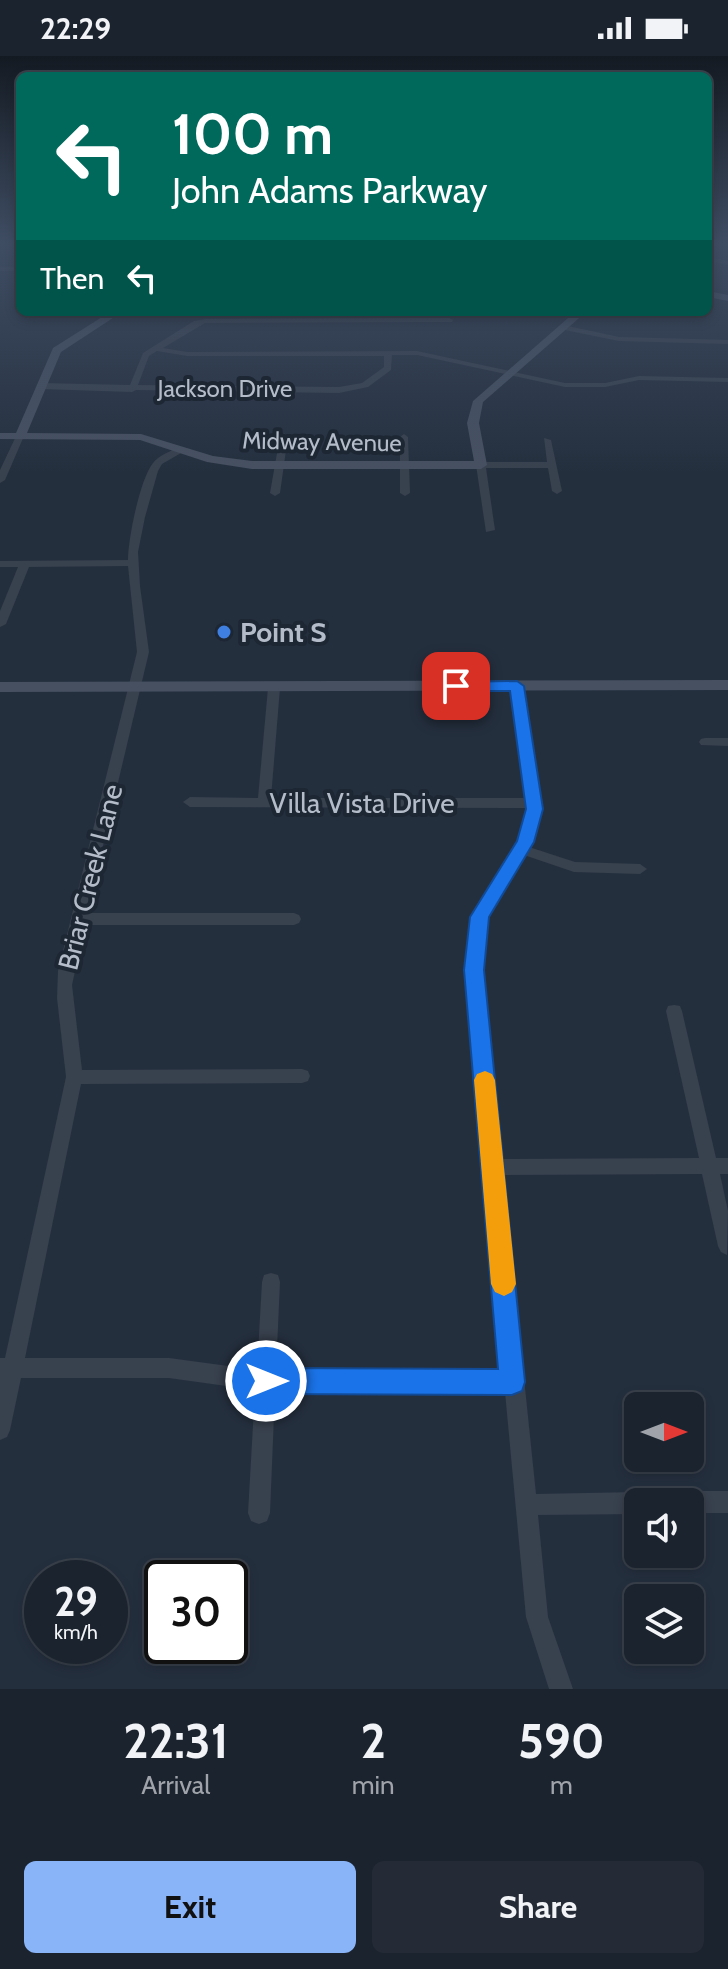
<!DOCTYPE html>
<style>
:root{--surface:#1b232e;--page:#242b36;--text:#f1f3f6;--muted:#a0a4aa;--line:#39404a;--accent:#8ab4f8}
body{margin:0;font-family:Cabin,sans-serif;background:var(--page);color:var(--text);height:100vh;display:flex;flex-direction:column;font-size:30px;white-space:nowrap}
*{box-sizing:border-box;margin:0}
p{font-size:26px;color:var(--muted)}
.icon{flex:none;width:44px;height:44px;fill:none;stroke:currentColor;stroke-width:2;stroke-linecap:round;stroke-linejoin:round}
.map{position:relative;height:1633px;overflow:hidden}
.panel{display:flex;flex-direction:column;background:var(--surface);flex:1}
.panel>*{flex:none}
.top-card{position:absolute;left:16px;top:16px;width:696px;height:244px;border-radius:12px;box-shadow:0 4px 12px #0003,0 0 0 2px var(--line);background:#00695c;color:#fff;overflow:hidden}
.needle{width:52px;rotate:90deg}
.controls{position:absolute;left:624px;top:1336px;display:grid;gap:16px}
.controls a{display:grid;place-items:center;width:80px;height:80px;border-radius:12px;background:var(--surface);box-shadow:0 4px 12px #0003,0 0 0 2px var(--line);font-size:40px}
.speed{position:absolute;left:24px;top:1504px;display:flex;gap:16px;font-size:40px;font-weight:700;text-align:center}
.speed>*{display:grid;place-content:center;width:104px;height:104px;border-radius:50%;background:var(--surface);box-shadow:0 4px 12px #0003,0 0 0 2px var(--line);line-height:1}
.speed small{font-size:20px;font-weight:400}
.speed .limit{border:4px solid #111;border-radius:12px;background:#fff;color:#111}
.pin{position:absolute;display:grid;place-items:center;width:68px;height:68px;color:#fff;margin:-34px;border-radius:16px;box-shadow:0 4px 12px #0006}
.me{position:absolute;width:88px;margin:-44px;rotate:90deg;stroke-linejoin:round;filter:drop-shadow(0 0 6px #0008)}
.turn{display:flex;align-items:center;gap:28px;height:168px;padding:0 24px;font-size:36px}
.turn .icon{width:104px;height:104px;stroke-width:2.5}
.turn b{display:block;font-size:56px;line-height:68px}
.then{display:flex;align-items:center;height:76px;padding:0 24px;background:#0003;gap:16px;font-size:30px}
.eta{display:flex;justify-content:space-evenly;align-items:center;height:136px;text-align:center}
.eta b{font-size:48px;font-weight:700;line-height:56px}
.action{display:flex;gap:16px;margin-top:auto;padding:16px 24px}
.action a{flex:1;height:92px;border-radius:12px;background:var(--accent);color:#111;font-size:32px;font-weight:700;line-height:92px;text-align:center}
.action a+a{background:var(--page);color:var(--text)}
.status{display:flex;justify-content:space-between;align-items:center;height:56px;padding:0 40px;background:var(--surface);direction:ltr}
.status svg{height:22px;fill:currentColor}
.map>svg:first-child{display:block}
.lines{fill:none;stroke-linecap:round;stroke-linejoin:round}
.street{fill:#38414e;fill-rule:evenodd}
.secondary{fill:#465061;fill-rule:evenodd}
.route{fill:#1a73e8;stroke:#114b97;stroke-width:2}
.slow{fill:#f59e0b}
.shop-dot{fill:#3f7fe0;stroke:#1d2633;stroke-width:3}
.labels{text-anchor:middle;stroke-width:8;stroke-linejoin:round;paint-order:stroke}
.far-street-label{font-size:24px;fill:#b4bcc9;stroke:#1d2633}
.poi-label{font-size:28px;font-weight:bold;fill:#b4bcc9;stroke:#1d2633;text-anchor:start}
.street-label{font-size:28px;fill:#b4bcc9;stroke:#1d2633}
</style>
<div class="status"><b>22:29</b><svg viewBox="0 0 49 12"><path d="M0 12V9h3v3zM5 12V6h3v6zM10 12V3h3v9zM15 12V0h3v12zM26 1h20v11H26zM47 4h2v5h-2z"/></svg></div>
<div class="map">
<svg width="728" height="1633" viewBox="0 0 728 1633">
<rect width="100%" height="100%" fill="#242f3e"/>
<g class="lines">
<!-- street -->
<path class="street" d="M 708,201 L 728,205 L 728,209 L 708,205 Z
M 0,211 L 20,211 L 20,215 L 0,215 Z
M 449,262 L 453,264 L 452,266 L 205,267 L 163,292 L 187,296 L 417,295 L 565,327 L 605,327 L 639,320 L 728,322 L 728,326 L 639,324 L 605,331 L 565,331 L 417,299 L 392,299 L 391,314 L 368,331 L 339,337 L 136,334 L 132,336 L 41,333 L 37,330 L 41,327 L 130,329 L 143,297 L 194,265 L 205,263 ZM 157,295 L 187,300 L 384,300 L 384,311 L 362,327 L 339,331 L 138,329 L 149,300 Z
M 563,269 L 619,281 L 728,284 L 728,288 L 619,285 L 560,273 L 559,271 Z
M 284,377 L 288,380 L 280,437 L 275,440 L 270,437 L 280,380 Z
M 17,378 L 24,380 L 5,424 L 0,427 L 0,414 Z
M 404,378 L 408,381 L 410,437 L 405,440 L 400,437 L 400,381 Z
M 544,382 L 551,384 L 562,435 L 557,438 L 552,435 L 548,412 L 486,412 L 495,474 L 486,476 L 476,409 L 481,406 L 547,406 Z
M 180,391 L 188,393 L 162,408 L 158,415 L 145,461 L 138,496 L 140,530 L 149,596 L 87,857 L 294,857 L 299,859 L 301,863 L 299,867 L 294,869 L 85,869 L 72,929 L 82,1014 L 302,1013 L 308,1015 L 310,1020 L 308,1025 L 302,1027 L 81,1028 L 25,1302 L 169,1302 L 257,1314 L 262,1226 L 264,1219 L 271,1217 L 278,1219 L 280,1226 L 276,1315 L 503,1316 L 466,914 C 468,897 467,873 474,858 C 491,823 526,792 526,752 L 190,751 L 183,746 L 190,741 L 258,742 L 268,632 L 274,628 L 280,632 L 271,742 L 526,742 L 511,630 L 517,626 L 521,627 L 541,747 L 540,765 L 529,791 L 575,806 L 640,808 L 647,813 L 640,818 L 574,816 L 524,799 L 487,861 L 482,914 L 501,1103 L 699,1102 L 666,955 L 668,950 L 674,949 L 680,950 L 682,955 L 716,1102 L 728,1102 L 728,1118 L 720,1118 L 728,1155 L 727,1199 L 721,1196 L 718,1190 L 702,1118 L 503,1119 L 536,1438 L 638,1436 L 646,1439 L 648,1446 L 638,1446 L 638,1458 L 538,1459 L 548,1561 L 573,1633 L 549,1633 L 526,1561 L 505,1336 L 275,1335 L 270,1457 L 267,1465 L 259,1468 L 251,1465 L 248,1457 L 255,1334 L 169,1322 L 21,1322 L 10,1374 L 7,1381 L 0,1384 L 0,1302 L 5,1302 L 66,1021 L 57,942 L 58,915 L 137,596 L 128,510 L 29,511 L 6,568 L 0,571 L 0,555 L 18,511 L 0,511 L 0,505 L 128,504 C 128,483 140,423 153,407 C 159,399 171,395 180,391 Z
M 705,682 L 728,682 L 728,690 L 701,689 L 699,686 L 701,683 Z
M 690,1435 L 728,1435 L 728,1457 L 690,1457 L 690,1446 L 679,1446 L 682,1438 Z"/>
<!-- secondary -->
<path class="secondary" d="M 708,235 L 728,239 L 728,245 L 708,241 Z
M 110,256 L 122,256 L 61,296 L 27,377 L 141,378 L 213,400 L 252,405 L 474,405 L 467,367 L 473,345 L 575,256 L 586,256 L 483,346 L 479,367 L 487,409 L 481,413 L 252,413 L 207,406 L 140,384 L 0,383 L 0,377 L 16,377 L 53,292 Z
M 728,624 L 728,634 L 0,636 L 0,626 Z"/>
</g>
<!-- sky -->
<linearGradient id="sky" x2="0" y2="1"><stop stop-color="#141a22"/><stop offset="0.45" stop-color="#3f4d63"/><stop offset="1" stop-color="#3f4d63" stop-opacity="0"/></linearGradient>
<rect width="728" height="416" fill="url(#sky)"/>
<!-- route -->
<path class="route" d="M 517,625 L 524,630 L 543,753 L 534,786 L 489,861 L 484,914 L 525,1326 L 522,1335 L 512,1339 L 266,1338 L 257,1334 L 253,1325 L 257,1316 L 266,1312 L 498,1313 L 464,914 L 470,861 L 517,785 L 526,753 L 510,635 L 456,635 L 448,630 L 456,626 Z"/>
<!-- slow -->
<path class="slow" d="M 485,1015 L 492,1018 L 495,1024 L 516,1228 L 512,1236 L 504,1240 L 495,1236 L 491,1228 L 474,1024 L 477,1018 Z"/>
<!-- markers -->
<circle class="shop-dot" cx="224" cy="576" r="8"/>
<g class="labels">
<!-- far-street labels -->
<g class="far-street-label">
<text x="225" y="341">Jackson Drive</text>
<text transform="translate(322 386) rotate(1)" y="8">Midway Avenue</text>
</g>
<!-- poi labels -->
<g class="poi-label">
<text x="240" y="586">Point S</text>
</g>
<!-- street labels -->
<g class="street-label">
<text x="362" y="757">Villa Vista Drive</text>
<text transform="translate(90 821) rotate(-76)" y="10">Briar Creek Lane</text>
</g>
</g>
</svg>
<div class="controls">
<a><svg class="needle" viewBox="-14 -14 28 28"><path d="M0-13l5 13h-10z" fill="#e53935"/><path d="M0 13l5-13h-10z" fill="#a0a4aa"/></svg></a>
<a><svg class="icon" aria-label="sound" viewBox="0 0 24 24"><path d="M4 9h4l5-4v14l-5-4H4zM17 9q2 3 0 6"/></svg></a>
<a><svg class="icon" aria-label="layers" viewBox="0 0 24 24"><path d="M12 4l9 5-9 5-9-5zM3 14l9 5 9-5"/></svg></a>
</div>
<div class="speed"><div>29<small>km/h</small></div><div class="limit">30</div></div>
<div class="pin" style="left:456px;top:630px;background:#d93025"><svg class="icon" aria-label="arrive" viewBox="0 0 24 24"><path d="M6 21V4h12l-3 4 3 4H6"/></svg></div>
<svg class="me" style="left:266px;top:1325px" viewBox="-20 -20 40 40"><circle r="17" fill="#1a73e8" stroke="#fff" stroke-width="3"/><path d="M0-11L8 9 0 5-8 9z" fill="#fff"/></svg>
<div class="top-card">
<div class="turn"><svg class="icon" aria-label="left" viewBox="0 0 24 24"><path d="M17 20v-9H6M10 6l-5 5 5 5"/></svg><div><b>100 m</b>John Adams Parkway</div></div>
<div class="then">Then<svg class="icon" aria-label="left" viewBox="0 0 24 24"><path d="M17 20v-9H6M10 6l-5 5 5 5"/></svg></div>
</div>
</div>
<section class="panel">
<div class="eta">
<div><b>22:31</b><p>Arrival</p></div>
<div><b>2</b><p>min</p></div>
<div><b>590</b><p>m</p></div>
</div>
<div class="action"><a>Exit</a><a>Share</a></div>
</section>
